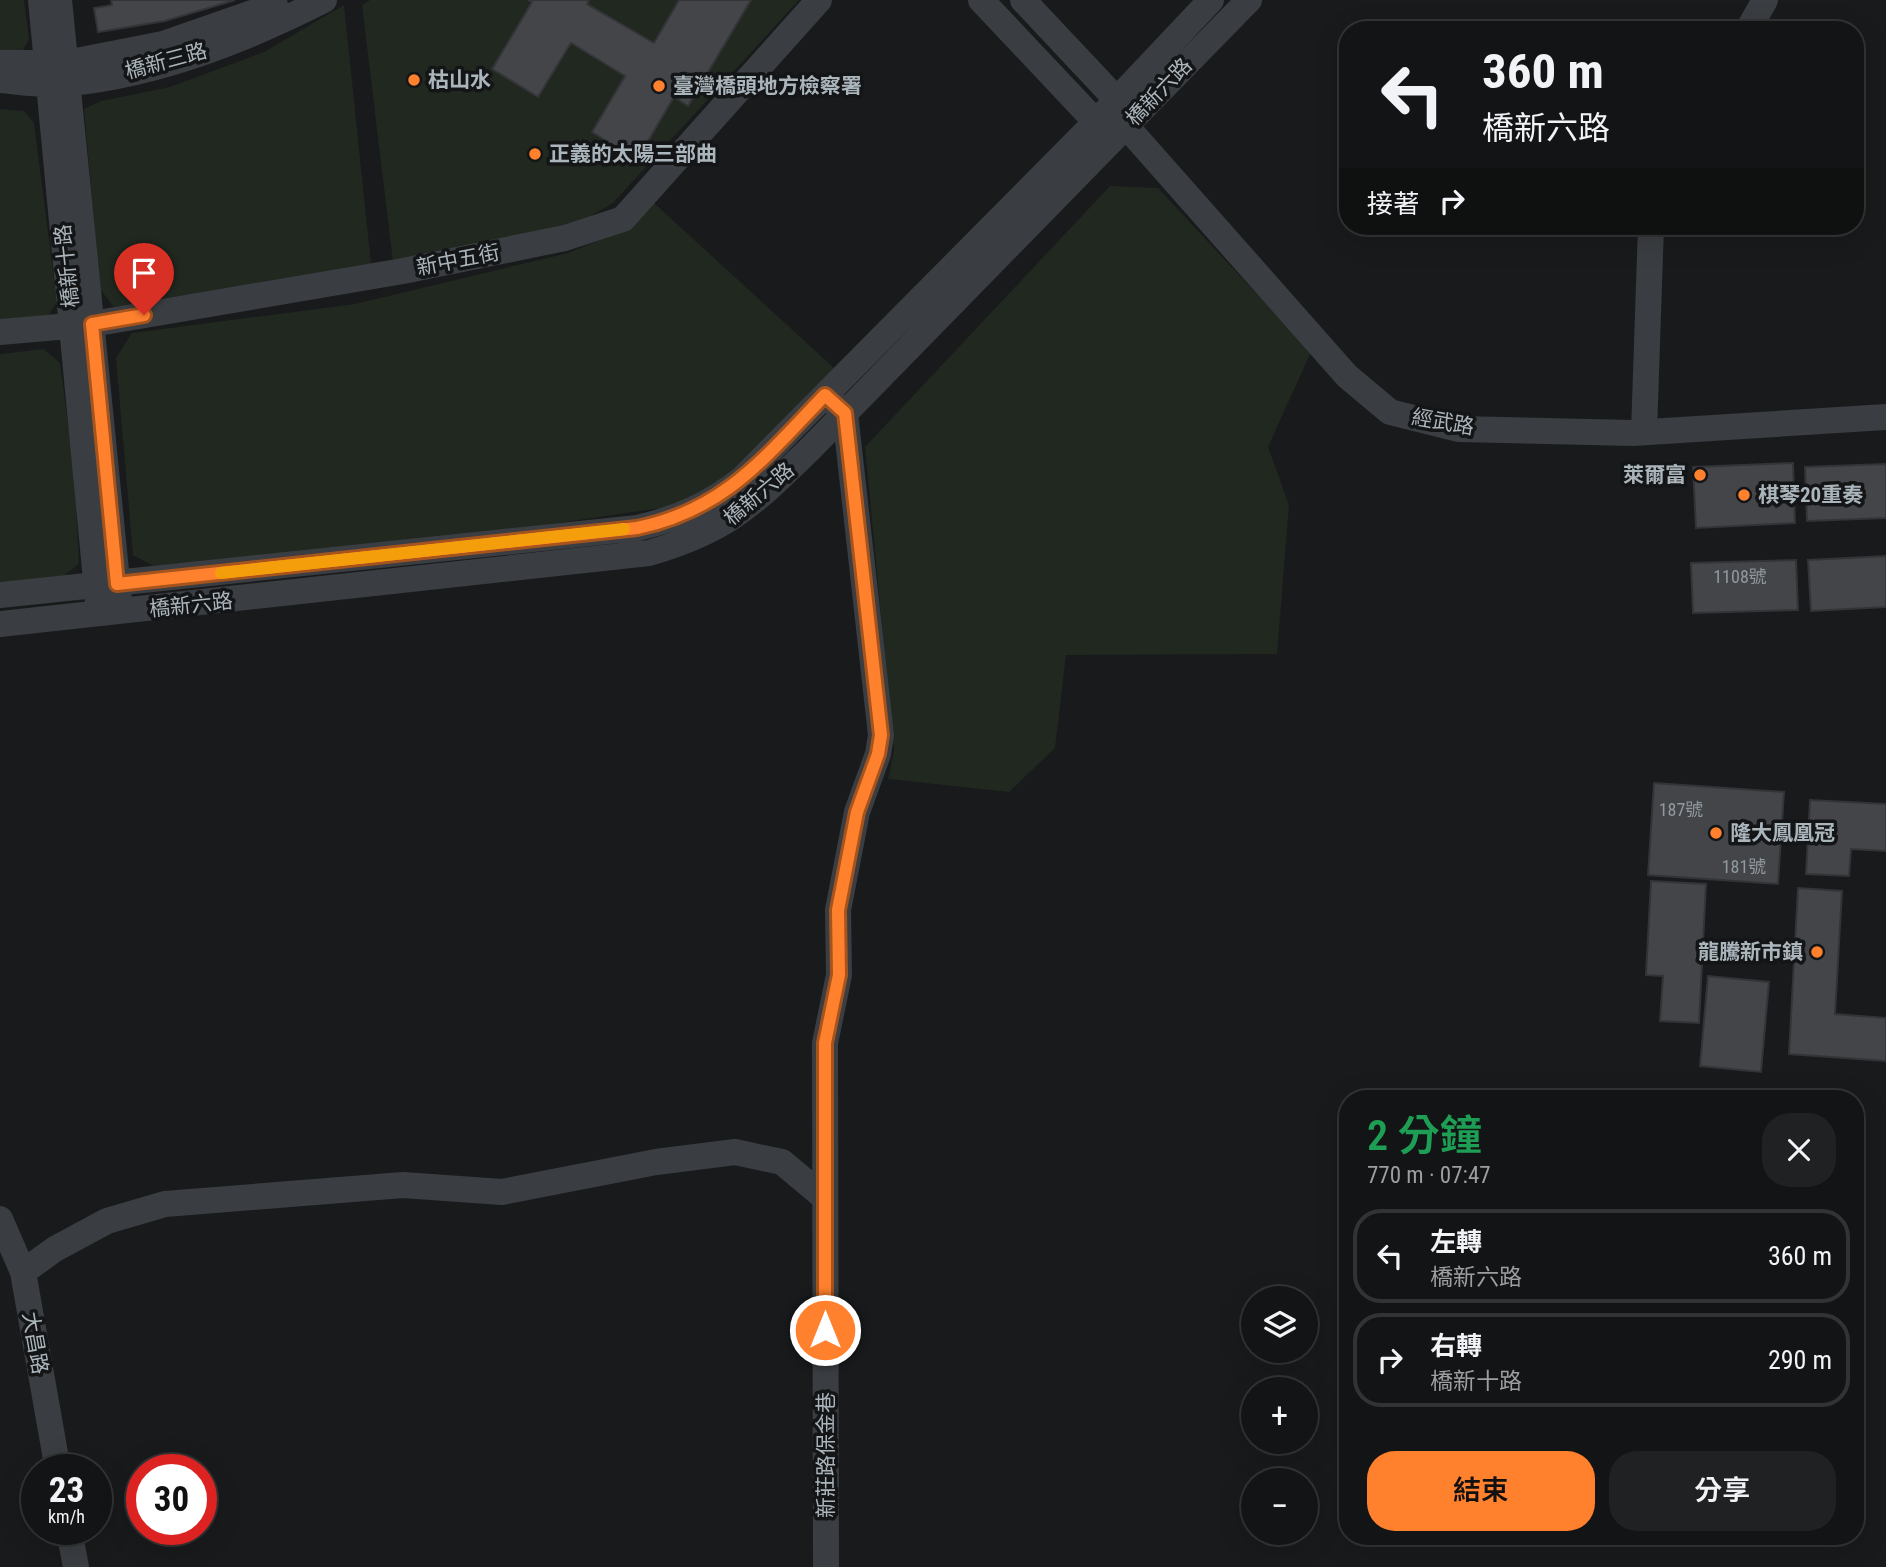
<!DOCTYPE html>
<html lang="zh-TW">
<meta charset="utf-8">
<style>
:root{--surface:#131415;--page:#202122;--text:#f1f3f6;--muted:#9d9ea0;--line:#323334;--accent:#ff812e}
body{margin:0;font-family:"Roboto Condensed","Noto Sans TC",sans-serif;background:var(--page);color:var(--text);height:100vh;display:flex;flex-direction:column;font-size:26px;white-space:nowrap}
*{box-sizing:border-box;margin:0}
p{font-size:23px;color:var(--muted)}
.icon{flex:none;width:38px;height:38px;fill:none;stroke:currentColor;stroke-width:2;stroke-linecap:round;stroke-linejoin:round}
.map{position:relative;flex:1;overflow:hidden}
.details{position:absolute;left:1339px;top:1090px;width:525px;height:455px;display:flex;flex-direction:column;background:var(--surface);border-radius:28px;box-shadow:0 7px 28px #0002,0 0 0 2px var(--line)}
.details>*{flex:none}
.guide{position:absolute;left:1339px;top:21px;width:525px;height:214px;border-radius:28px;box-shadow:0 7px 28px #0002,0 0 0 2px var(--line);background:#131415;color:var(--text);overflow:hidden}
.controls{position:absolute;left:1241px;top:1286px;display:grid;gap:14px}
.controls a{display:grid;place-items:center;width:77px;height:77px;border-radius:50%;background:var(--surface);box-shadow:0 7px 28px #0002,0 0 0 2px var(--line);font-size:35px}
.speed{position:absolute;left:21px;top:1454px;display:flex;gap:14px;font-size:35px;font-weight:700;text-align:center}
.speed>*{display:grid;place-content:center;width:91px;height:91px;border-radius:50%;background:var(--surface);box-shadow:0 7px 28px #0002,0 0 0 2px var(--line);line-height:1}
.speed small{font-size:18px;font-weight:400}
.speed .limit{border:10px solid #d22;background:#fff;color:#111}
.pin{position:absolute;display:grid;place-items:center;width:60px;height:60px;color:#fff;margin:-72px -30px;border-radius:50% 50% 50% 0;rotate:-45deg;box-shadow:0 0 7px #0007}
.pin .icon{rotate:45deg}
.me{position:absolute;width:77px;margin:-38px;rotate:0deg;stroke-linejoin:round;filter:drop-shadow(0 0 5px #0008)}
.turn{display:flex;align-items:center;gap:24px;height:147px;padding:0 28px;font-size:32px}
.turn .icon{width:91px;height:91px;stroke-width:2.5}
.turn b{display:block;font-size:49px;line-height:60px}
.then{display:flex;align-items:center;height:66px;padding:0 28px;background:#0003;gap:14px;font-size:26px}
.round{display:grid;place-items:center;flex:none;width:74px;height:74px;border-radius:28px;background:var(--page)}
.overview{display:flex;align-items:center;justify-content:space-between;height:119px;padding:0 28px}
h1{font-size:42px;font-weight:600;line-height:52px;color:#1e9e55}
.primary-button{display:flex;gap:14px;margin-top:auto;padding:14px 28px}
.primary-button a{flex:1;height:80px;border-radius:28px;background:var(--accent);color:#111;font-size:28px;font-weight:600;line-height:80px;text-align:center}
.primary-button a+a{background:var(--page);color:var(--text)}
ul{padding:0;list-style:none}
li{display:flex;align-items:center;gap:21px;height:94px;margin:0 14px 10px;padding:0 14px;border:4px solid var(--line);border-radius:28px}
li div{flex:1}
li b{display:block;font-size:26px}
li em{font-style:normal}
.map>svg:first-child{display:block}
.green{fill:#20281f}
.building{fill:#434549;stroke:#333438;stroke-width:2}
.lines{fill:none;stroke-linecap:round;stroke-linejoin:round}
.minor{stroke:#3a3d41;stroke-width:26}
.route-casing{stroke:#a6541e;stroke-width:18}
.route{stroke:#ff812e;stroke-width:12}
.slow{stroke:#f59e0b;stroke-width:12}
.poi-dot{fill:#ff812e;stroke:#141517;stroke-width:2.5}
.labels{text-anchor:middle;stroke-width:7;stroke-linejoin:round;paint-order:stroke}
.number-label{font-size:18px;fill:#91999f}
.street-label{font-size:21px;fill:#abb5bc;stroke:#141517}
.poi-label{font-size:21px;font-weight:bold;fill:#abb5bc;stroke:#141517;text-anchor:start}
</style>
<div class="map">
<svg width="1886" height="1567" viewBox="0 0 1886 1567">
<rect width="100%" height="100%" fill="#191a1c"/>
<!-- green -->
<path class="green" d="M 0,0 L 24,0 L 29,39 L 22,52 L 0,52 Z
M 370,0 L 799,0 L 613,203 L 568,229 L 393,262 L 362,5 Z
M 344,5 L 371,264 L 114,307 L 100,289 L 84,109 L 101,101 L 170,87 L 264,52 Z
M 0,109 L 24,111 L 34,123 L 57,302 L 48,316 L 0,320 Z
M 1110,186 L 1158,188 L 1311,352 L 1268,447 L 1289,505 L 1277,654 L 1066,655 L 1055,748 L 1009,792 L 888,779 L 894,751 L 865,447 Z
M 653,202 L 834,368 L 722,481 L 675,506 L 394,547 L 153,566 L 133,555 L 116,358 L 132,333 L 355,304 L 568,253 L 630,228 Z
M 44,349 L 60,363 L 74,468 L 79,564 L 62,577 L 0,583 L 0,354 Z"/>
<!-- building -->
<path class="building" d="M 111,0 L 235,0 L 165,21 L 98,32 L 94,8 L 112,5 Z
M 528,0 L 589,0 L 587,4 L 654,43 L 679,0 L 751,0 L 688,106 L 674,97 L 637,160 L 592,132 L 625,76 L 571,43 L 538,97 L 492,69 L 532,2 Z
M 1793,463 L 1795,523 L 1696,528 L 1693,467 Z
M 1886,464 L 1886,518 L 1807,521 L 1805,467 Z
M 1886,556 L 1886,607 L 1811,611 L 1808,560 Z
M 1796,560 L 1798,610 L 1693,613 L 1691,563 Z
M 1654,783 L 1784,792 L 1778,884 L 1648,875 Z
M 1810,800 L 1886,804 L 1886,851 L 1851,849 L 1849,876 L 1806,874 Z
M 1651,881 L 1706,884 L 1699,1023 L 1660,1021 L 1663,976 L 1646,975 Z
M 1798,888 L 1842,891 L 1835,1014 L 1886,1018 L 1886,1061 L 1789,1054 Z
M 1708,976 L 1769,982 L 1761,1072 L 1700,1066 Z"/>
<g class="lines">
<!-- minor -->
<path class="minor" d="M 41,0 L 98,601
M 59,0 L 119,601
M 981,0 L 1096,122 L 1113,124
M 1023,0 L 1116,99 L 1126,126 L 1347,376 L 1390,412 L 1458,429 L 1633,433 L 1886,417
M 1748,30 L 1765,0
M 0,63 L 66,63 L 163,44 L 275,5
M 0,80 C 23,82 47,86 70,83 C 159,74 245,40 324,0
M 0,332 L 92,324 L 403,271 L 565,238 L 623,219 L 819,0
M 1644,432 L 1651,226
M 0,595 L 637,528 C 677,519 709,505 742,479 L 1096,122 L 1211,0
M 0,624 L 649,553 C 728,530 752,505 810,449 L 1249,0
M 0,1219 L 23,1272 L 58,1470
M 23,1272 L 55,1249 L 107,1221 L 165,1204 L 403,1185 L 502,1192 L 656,1162 L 735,1152 L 782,1162 L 825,1198
M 69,1530 L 76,1567
M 826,1567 L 825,1043 L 839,975 L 838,910 L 857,812 L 878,754 L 881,735 L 845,413 L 837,406"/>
</g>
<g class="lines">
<!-- route casing -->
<g class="route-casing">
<path id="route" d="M 144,315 L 92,324 L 117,584 L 637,528 C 725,510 765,457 825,395 L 845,413 L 881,735 L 878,754 L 857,812 L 838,910 L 839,975 L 825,1043 L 825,1330"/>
</g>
<!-- route -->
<use href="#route" class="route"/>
<!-- slow -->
<path class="slow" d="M 221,573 L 624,529"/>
</g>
<!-- markers -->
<g class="poi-dot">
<circle cx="414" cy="80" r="7"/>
<circle cx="659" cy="86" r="7"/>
<circle cx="535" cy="154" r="7"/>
<circle cx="1700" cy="475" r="7"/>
<circle cx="1744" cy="495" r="7"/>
<circle cx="1716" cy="833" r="7"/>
<circle cx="1817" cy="952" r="7"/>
</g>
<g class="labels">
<!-- number labels -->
<g class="number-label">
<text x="1740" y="583">1108號</text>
<text x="1681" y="816">187號</text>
<text x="1744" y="873">181號</text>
</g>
<!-- street labels -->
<g class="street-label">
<text transform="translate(166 61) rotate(-15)" y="7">橋新三路</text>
<text transform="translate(1159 92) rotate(-46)" y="7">橋新六路</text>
<text transform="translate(458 260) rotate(-11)" y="7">新中五街</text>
<text transform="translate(67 266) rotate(-96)" y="7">橋新十路</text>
<text transform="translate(1443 422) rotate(10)" y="7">經武路</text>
<text transform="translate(759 494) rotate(-40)" y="7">橋新六路</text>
<text transform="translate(191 605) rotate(-6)" y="7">橋新六路</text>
<text transform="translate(35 1343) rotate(80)" y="7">大昌路</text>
<text transform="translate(826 1455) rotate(-90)" y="7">新莊路保金巷</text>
</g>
<!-- poi labels -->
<g class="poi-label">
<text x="428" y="87">枯山水</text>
<text x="673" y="93">臺灣橋頭地方檢察署</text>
<text x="549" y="161">正義的太陽三部曲</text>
<text x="1686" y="482" text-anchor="end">萊爾富</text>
<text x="1758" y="502">棋琴20重奏</text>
<text x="1730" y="840">隆大鳳凰冠</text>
<text x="1803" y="959" text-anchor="end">龍騰新市鎮</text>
</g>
</g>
</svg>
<div class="controls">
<a><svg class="icon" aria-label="layers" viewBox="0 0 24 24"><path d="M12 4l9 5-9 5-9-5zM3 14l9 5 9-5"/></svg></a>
<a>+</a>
<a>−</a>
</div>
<div class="speed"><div>23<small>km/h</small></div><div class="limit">30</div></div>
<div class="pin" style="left:144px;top:315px;background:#d93025"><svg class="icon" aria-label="arrive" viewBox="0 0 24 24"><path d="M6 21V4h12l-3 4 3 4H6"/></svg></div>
<svg class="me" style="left:825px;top:1330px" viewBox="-20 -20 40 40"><circle r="17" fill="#ff812e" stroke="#fff" stroke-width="3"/><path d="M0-11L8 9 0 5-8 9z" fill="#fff"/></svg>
<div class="guide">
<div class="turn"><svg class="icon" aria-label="left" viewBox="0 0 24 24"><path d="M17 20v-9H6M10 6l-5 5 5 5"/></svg><div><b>360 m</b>橋新六路</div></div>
<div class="then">接著<svg class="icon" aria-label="right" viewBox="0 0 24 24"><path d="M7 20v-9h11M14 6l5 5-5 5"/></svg></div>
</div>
<section class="details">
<div class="overview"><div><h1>2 分鐘</h1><p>770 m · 07:47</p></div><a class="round"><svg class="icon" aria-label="close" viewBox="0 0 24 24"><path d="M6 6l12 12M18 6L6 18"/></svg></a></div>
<ul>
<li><svg class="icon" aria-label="left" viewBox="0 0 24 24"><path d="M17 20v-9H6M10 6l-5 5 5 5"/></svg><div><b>左轉</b><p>橋新六路</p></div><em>360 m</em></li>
<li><svg class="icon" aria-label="right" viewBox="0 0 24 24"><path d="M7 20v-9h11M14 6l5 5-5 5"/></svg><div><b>右轉</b><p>橋新十路</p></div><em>290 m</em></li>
</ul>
<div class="primary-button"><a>結束</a><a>分享</a></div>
</section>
</div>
